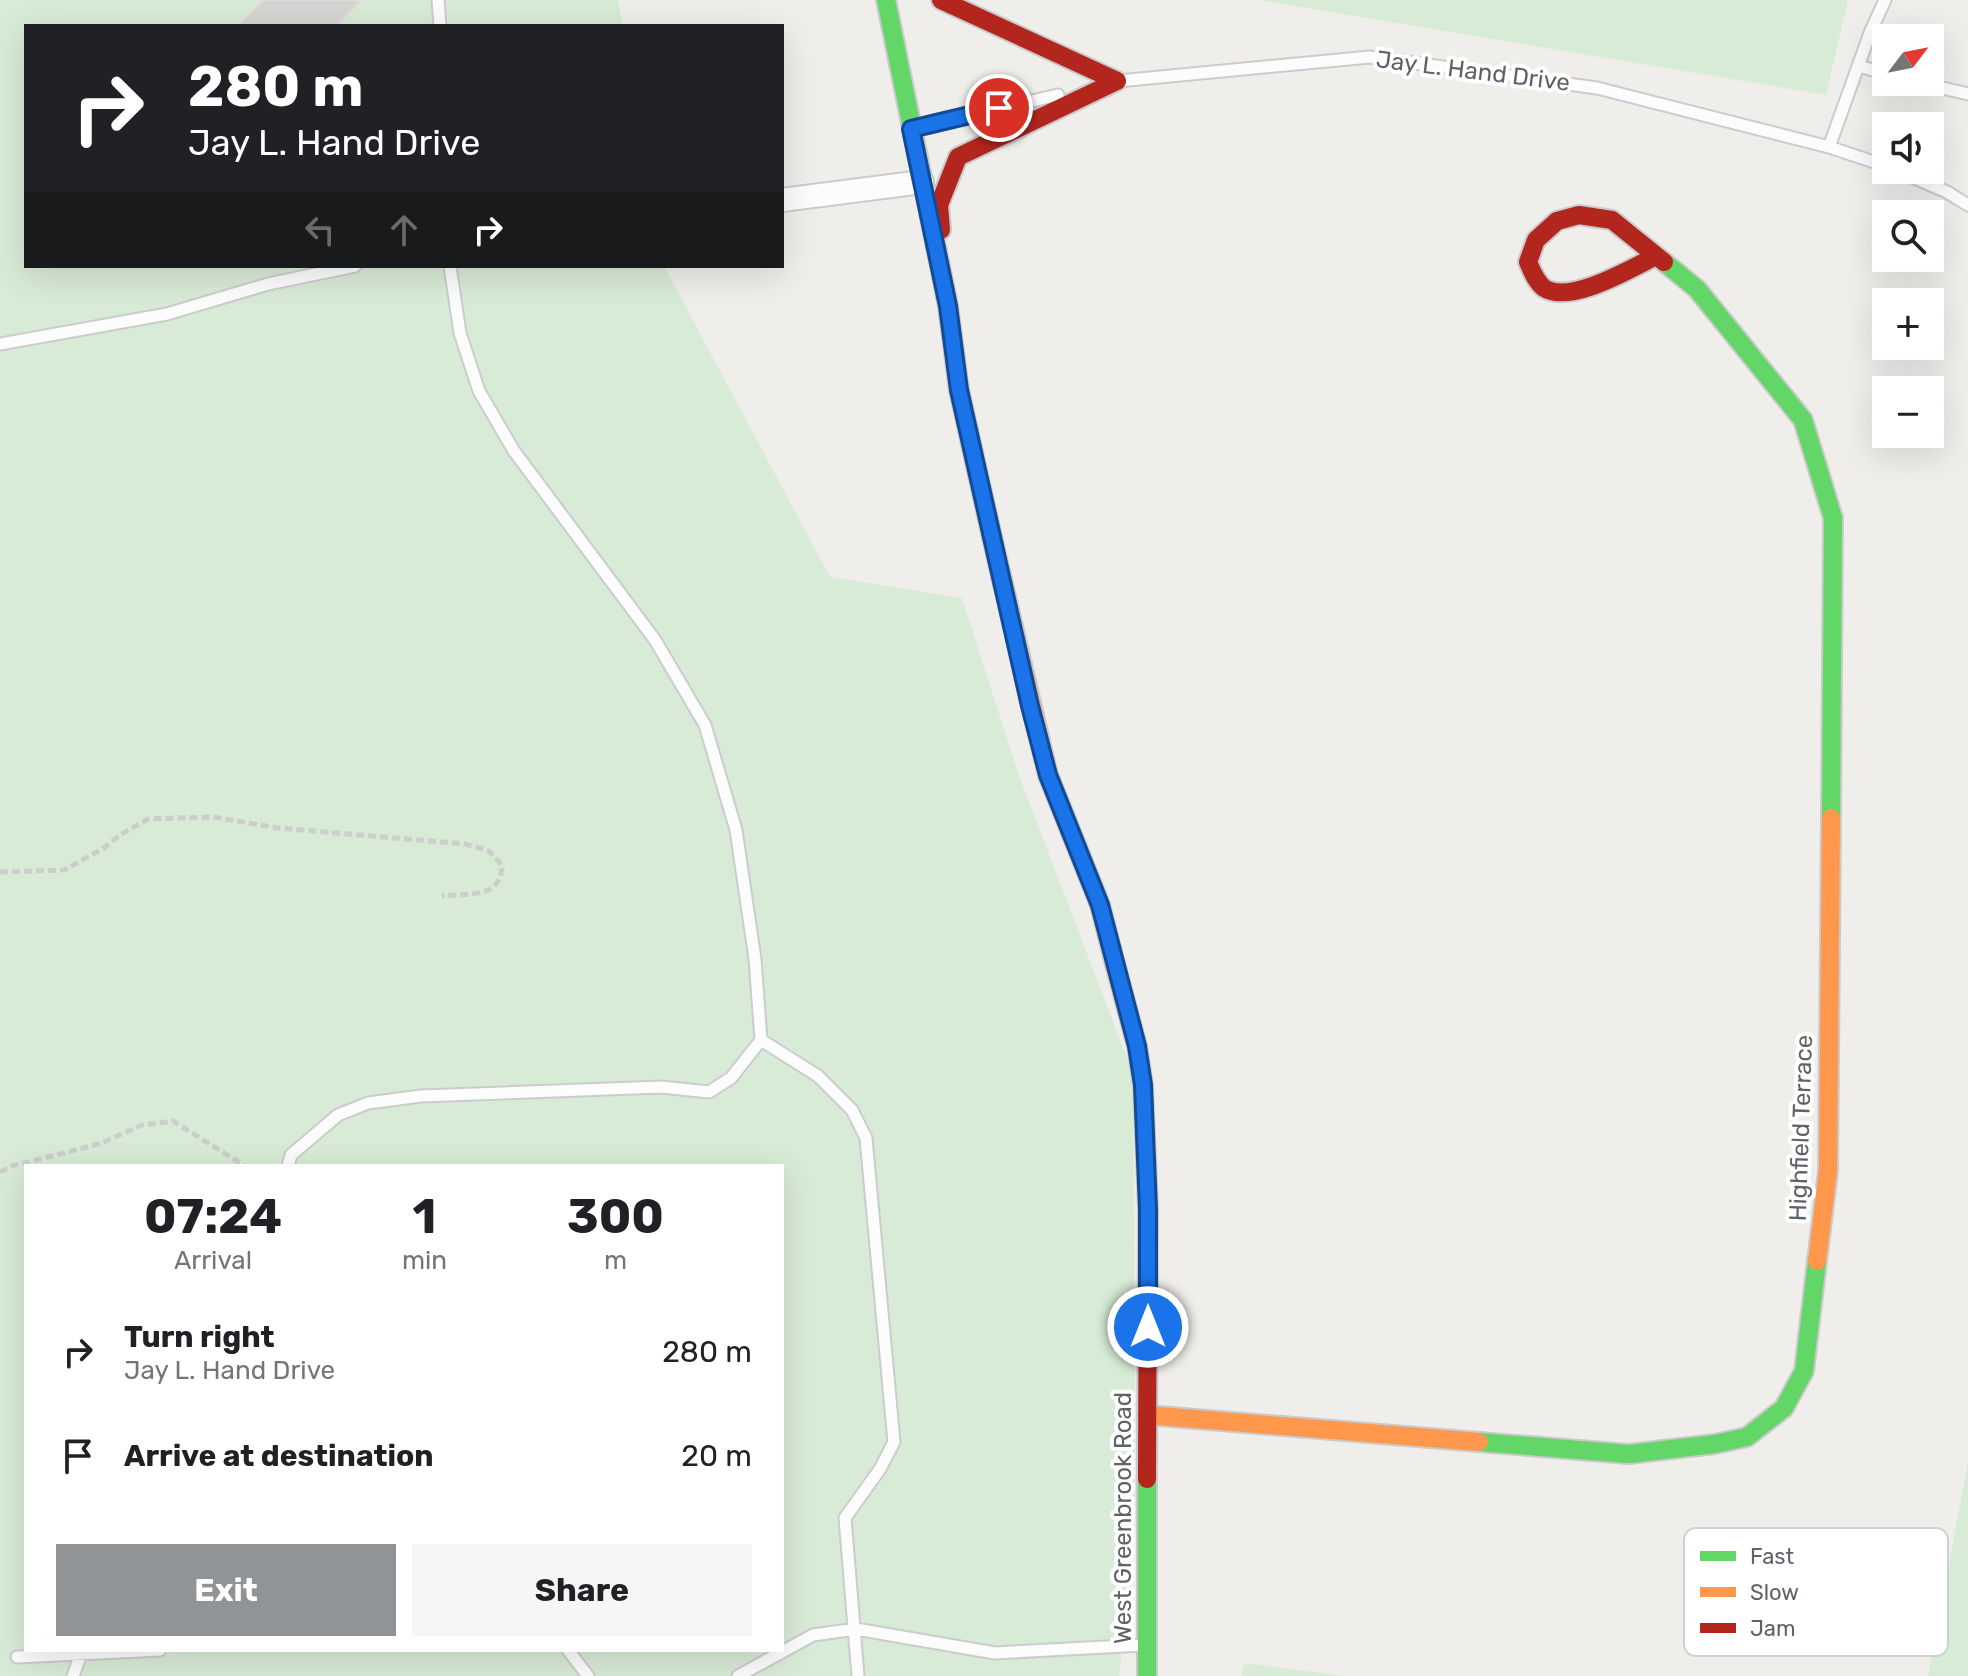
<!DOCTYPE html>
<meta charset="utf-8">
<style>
:root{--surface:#fff;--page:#f6f6f6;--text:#202124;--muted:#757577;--accent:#919496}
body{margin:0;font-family:Rubik,sans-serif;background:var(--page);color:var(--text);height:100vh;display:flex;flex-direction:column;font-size:30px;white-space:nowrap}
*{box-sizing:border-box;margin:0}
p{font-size:26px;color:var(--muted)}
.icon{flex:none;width:44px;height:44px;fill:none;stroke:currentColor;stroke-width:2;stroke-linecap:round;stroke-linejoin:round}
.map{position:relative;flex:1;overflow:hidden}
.drawer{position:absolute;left:24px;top:1164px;width:760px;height:488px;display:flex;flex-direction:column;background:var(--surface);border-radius:0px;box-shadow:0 8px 32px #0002}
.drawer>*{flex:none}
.banner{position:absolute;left:24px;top:24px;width:760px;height:244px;border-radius:0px;box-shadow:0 8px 32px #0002;background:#202124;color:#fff;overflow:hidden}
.needle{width:52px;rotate:58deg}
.tools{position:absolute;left:1872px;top:24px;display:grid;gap:16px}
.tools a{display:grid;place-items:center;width:72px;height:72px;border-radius:0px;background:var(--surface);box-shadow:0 8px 32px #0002;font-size:40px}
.pin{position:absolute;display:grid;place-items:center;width:68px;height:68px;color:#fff;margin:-34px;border:4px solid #fff;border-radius:50%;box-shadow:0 2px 8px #0007}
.me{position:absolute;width:88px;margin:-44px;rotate:0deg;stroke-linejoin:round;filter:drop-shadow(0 0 6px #0008)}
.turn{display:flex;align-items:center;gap:28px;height:168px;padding:0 32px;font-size:36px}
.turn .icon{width:104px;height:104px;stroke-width:2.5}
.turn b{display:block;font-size:56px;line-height:68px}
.lanes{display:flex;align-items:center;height:76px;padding:0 32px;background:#0003;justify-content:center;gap:40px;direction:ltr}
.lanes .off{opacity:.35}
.eta{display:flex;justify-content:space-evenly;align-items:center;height:136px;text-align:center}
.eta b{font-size:48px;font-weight:700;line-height:56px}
.cta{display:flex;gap:16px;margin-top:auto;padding:16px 32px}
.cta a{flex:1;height:92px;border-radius:0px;background:var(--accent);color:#fff;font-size:32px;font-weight:700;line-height:92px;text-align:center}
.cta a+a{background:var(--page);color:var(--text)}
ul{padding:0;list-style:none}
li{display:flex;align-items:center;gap:24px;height:104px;padding:0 32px}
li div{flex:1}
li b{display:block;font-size:30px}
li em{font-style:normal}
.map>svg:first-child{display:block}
.green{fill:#d8ebd6;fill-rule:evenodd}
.building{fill:#d6d5d3;stroke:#deddd9;stroke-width:2}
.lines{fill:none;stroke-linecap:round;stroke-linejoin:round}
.lane-casing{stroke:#cbcccc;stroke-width:15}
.street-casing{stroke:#cbcccc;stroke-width:26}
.fast-casing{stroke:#cacacb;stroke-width:22}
.slow-casing{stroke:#cacacb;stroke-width:22}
.jam-casing{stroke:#cacacb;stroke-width:22}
.path{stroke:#cacfcc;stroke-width:5;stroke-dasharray:8 4;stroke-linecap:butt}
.lane{stroke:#fdfcfc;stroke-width:11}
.street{stroke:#fdfcfc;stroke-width:22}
.fast{stroke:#63d668;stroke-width:18}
.slow{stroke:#ff974d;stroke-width:18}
.jam{stroke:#b3261e;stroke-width:18}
.route-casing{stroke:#114b97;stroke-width:20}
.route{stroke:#1a73e8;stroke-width:14}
.labels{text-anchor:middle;stroke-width:8;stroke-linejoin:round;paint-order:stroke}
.street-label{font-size:24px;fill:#5f6368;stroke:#fff}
.key{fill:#fff;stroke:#cfd0d2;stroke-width:2}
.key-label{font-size:22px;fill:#5f6368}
</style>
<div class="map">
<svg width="1968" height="1676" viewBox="0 0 1968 1676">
<rect width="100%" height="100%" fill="#efeeea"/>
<!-- green -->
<path class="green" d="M 0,0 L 618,0 L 623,26 L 26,26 L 26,266 L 664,266 L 830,577 L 962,598 L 1018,773 L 1133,1074 L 1136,1522 L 1119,1676 L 0,1676 ZM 26,1166 L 782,1166 L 782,1650 L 26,1650 Z
M 1259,0 L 1848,0 L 1826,95 Z
M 1968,1462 L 1968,1676 L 1928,1676 Z
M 1245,1663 L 1343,1676 L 1241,1676 Z"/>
<!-- building -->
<path class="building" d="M 263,0 L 362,0 L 336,26 L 238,26 Z"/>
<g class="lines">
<!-- lane casing -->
<g class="lane-casing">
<path id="lane" d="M 438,0 L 440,26
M 1859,66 L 1886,74
M 1118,81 L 1370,57 L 1597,88 L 1829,147 L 1886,166
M 1917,82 L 1968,94
M 915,128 L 1058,95
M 1829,147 L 1870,33 L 1885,0
M 1896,170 L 1947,192 L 1968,205
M 450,266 L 460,333 L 479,391 L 514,451 L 655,640 L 705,725 L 736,830 L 755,959 L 761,1040
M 0,344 L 167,314 L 268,284 L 355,266
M 288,1166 L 291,1155 L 338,1115 L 368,1103 L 421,1096 L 661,1087 L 709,1092 L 731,1078 L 761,1040 L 818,1076 L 852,1110 L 866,1138 L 894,1442 L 880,1469 L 845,1518 L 858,1676
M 568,1650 L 588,1676
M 17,1657 L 160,1650
M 73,1676 L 82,1651
M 738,1676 L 813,1635 L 856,1629 L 995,1653 L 1143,1645"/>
</g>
<!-- street casing -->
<g class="street-casing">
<path id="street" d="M 782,200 L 922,182"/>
</g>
<!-- fast casing -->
<g class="fast-casing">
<path id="fast" d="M 886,0 L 948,306 L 959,390 L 992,537
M 1664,262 L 1697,289 L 1803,420 L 1833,518 L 1831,818
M 1479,1442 L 1629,1454 L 1715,1444 L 1747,1437 L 1784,1408 L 1804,1371 L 1817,1261
M 1147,1676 L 1147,1479"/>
</g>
<!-- slow casing -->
<g class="slow-casing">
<path id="slow" d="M 992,537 L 1048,775 L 1100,905 L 1115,964
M 1817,1261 L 1828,1171 L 1831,818
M 1147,1415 L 1479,1442"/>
</g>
<!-- jam casing -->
<g class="jam-casing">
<path id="jam" d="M 941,0 L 1117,81
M 941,230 L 939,205 L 958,157 L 1117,81
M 1656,256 C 1632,268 1570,305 1544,288 C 1536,282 1532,271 1528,262 L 1536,240 L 1557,221 L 1579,215 L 1612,220 L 1664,262
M 1115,964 L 1137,1046 L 1143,1085 L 1148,1209 L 1147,1479"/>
</g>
<!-- path -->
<path class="path" d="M 0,872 L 64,870 L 104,848 L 120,835 L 148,819 L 213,817 L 278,828 L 465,844 L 489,851 L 502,865 C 502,899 469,893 442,896
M 0,1172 L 12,1166 L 99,1144 L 142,1125 L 173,1121 L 245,1166"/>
<!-- lane -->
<use href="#lane" class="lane"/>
<!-- street -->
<use href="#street" class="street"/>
<!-- fast -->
<use href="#fast" class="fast"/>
<!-- slow -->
<use href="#slow" class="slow"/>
<!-- jam -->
<use href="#jam" class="jam"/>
</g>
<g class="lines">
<!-- route casing -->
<g class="route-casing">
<path id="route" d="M 999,108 L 911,129 L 948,306 L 959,390 L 1030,706 L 1048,775 L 1100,905 L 1137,1046 L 1143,1085 L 1148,1209 L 1148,1327"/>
</g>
<!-- route -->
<use href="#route" class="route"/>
</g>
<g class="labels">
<!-- street labels -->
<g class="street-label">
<text transform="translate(1473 71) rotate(7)" y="8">Jay L. Hand Drive</text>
<text transform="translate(1801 1128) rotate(-88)" y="8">Highfield Terrace</text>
<text transform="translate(1123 1518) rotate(-90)" y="8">West Greenbrook Road</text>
</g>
</g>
<!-- legend -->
<rect x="1684" y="1528" width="264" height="128" rx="12" class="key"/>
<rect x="1700" y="1551" width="36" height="10" fill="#63d668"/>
<rect x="1700" y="1587" width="36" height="10" fill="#ff974d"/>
<rect x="1700" y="1623" width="36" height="10" fill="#b3261e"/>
<g class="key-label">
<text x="1750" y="1564">Fast</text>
<text x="1750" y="1600">Slow</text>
<text x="1750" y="1636">Jam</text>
</g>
</svg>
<div class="tools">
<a><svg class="needle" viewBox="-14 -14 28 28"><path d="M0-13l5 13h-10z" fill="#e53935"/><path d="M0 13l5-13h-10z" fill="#757577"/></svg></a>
<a><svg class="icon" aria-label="sound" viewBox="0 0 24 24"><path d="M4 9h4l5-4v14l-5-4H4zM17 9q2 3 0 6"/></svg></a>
<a><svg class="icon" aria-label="search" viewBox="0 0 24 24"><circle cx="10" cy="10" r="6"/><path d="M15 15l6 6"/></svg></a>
<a>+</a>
<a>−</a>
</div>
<div class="pin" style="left:999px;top:108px;background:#d93025"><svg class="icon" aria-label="arrive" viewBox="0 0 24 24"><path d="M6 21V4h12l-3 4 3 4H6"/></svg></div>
<svg class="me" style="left:1148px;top:1327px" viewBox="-20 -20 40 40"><circle r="17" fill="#1a73e8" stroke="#fff" stroke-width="3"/><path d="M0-11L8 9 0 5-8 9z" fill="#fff"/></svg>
<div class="banner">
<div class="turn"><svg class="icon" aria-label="right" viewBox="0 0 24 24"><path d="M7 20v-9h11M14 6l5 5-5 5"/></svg><div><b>280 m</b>Jay L. Hand Drive</div></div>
<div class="lanes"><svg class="icon off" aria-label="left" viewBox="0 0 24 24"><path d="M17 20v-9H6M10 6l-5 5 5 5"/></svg><svg class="icon off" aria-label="ahead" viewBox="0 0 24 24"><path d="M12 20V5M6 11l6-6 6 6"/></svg><svg class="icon" aria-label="right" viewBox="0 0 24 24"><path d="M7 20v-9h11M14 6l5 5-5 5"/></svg></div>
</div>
<section class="drawer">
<div class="eta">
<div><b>07:24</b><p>Arrival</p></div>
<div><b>1</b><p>min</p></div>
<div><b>300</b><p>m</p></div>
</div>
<ul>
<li><svg class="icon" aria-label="right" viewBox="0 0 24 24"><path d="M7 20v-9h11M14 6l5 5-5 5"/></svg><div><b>Turn right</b><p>Jay L. Hand Drive</p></div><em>280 m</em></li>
<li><svg class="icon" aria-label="arrive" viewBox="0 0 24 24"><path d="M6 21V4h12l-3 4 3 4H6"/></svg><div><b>Arrive at destination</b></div><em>20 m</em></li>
</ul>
<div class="cta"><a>Exit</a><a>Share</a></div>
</section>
</div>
